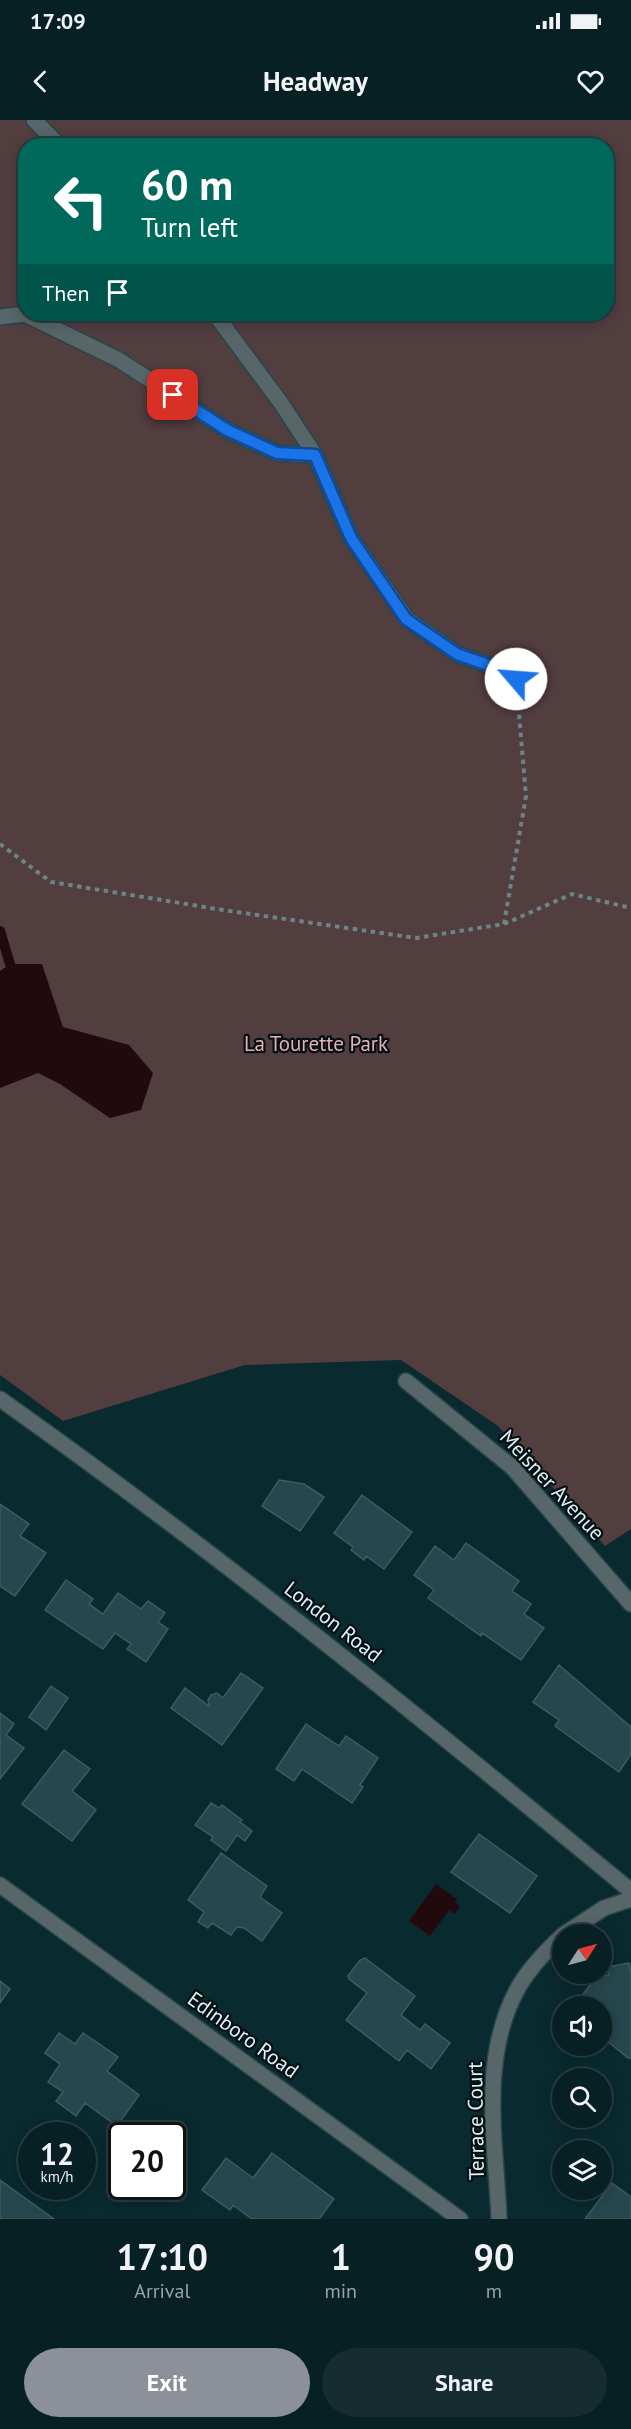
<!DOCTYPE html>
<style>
:root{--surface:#072023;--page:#152d30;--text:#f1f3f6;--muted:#98a3a6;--line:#283e41;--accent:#8c9099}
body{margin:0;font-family:"PT Sans",sans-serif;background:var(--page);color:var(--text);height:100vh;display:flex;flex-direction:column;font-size:22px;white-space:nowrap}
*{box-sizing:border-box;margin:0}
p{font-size:20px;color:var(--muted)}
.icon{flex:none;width:33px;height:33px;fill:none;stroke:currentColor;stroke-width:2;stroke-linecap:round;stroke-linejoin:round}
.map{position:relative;height:2099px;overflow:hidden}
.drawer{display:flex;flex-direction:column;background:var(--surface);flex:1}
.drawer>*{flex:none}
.hud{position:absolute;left:18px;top:18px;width:596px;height:183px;border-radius:24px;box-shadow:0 3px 15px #0003,0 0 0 2px var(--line);background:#00695c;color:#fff;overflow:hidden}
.needle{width:39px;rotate:54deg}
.buttons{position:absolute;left:552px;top:1804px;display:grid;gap:12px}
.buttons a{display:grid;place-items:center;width:60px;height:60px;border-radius:50%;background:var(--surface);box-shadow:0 3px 15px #0003,0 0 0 2px var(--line);font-size:30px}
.speed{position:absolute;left:18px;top:2002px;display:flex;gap:12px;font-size:30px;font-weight:700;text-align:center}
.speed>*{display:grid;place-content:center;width:78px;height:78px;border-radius:50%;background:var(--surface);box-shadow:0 3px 15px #0003,0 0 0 2px var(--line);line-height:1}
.speed small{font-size:15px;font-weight:400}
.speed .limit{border:3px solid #111;border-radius:9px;background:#fff;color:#111}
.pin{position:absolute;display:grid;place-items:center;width:51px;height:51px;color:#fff;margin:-26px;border-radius:12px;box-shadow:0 3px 9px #0006}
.me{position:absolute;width:66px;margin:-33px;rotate:297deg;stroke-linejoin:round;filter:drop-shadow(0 0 4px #0008)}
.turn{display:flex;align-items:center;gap:21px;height:126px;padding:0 24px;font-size:27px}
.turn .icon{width:78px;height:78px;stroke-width:2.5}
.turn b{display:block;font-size:42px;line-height:51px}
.then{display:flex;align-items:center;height:57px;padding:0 24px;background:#0003;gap:12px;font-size:22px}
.eta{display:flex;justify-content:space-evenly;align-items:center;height:102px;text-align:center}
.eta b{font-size:36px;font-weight:700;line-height:42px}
.primary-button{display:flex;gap:12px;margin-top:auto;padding:12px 24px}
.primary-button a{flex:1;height:69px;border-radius:36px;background:var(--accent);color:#fff;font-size:24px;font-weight:700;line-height:69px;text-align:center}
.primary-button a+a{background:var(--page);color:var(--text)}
.status{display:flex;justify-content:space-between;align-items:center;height:42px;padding:0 30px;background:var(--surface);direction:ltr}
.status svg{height:16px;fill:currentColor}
header{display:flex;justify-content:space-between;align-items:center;height:78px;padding:0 24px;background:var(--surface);font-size:27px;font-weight:700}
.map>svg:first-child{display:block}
.green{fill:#523d3f;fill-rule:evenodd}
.water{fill:#210a0e}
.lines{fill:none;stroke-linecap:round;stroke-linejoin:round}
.stream{stroke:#210a0e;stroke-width:10}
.building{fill:#26474d;stroke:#3d5c62;stroke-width:1.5}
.service-casing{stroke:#27464b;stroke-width:18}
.minor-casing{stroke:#27464b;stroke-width:18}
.path{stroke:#6a8488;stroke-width:4;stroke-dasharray:4.5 4.5;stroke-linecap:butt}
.service{stroke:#576669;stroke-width:15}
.minor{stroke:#576669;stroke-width:15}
.route-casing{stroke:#114b97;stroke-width:15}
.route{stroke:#1a73e8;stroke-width:10}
.labels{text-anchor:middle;stroke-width:4.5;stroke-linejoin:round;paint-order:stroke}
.park-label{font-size:21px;fill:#e9aeb5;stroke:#041013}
.street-label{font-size:21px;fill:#e0f2f5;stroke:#041013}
</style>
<div class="status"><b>17:09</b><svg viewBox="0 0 49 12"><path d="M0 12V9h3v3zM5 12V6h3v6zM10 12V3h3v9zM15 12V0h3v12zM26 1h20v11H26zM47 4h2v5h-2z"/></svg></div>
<header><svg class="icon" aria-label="back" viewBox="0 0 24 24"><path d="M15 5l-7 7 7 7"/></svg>Headway<svg class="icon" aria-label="heart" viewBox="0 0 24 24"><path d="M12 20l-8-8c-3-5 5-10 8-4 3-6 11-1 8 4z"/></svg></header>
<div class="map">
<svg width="631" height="2099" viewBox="0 0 631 2099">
<rect width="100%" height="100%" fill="#092a2f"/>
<!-- green -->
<path class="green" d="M 0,0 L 631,0 L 631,1409 L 605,1426 L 498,1306 L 401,1240 L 245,1245 L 63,1301 L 0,1255 ZM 26,26 L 606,26 L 606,194 L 26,194 Z"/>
<!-- water -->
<path class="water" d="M 10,844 L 42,844 L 63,907 L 129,925 L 153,953 L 141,990 L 110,998 L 60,964 L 38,953 L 0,968 L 0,851 Z
M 436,1764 L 457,1779 L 455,1782 L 460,1786 L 454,1794 L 449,1790 L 430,1816 L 409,1801 Z"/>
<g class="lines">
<!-- stream -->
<path class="stream" d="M 0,811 L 10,844"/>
</g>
<!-- building -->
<path class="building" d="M 279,1360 L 304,1364 L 324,1377 L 300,1411 L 262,1386 Z
M 362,1375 L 412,1412 L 384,1449 L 366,1436 L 364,1440 L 351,1430 L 353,1427 L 334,1413 Z
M 0,1384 L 29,1404 L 20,1416 L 46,1433 L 15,1476 L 0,1466 Z
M 466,1423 L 519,1461 L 512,1471 L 531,1484 L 524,1494 L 544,1508 L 521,1540 L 482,1513 L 481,1516 L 428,1478 L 434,1470 L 414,1455 L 435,1426 L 454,1440 Z
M 66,1460 L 93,1479 L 89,1484 L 103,1494 L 118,1473 L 141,1489 L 148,1481 L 165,1493 L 158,1502 L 168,1509 L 146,1542 L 127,1529 L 131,1524 L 115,1513 L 103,1529 L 45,1490 Z
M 559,1545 L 631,1607 L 631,1634 L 619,1652 L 555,1606 L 559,1600 L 533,1582 Z
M 241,1553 L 263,1568 L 222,1625 L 171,1588 L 185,1568 L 209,1586 L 208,1580 L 211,1575 L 217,1573 L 223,1578 Z
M 51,1566 L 68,1578 L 46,1610 L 29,1597 Z
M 0,1593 L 14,1604 L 6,1615 L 24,1628 L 0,1659 Z
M 306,1604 L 339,1626 L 346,1616 L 378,1638 L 360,1665 L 363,1667 L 352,1683 L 302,1649 L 294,1661 L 276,1649 Z
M 64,1630 L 90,1649 L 72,1671 L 96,1690 L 72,1721 L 22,1684 Z
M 211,1683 L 219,1688 L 222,1685 L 242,1700 L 240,1702 L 252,1711 L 245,1721 L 237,1715 L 226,1731 L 211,1720 L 213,1717 L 195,1705 Z
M 479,1714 L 537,1756 L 510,1793 L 451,1752 Z
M 221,1733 L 267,1766 L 260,1777 L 282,1793 L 262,1821 L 244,1808 L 237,1807 L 231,1815 L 212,1803 L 208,1808 L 198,1802 L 204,1792 L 188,1780 Z
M 365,1838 L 415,1876 L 401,1895 L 420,1910 L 425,1904 L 450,1923 L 431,1949 L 407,1930 L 399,1941 L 346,1900 L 367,1873 L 349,1859 L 348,1856 L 360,1840 Z
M 629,1843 L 631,1852 L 631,1938 L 628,1938 L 602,1917 L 602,1887 L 578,1887 L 575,1885 L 593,1861 L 596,1863 L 599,1857 L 609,1855 L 607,1847 Z
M 0,1861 L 10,1869 L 0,1883 Z
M 59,1913 L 75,1924 L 83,1913 L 118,1937 L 107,1951 L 139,1975 L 117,2006 L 85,1983 L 76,1996 L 56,1981 L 63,1972 L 48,1962 L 60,1944 L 45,1933 Z
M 272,2033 L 334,2079 L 319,2099 L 252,2099 L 233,2085 L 230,2090 L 202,2070 L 226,2038 L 253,2058 Z
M 0,2060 L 54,2099 L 0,2099 Z
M 612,2063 L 631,2077 L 631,2099 L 585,2099 Z"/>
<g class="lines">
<!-- service casing -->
<g class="service-casing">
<path id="service" d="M 34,0 L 60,26
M 0,197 L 25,194 L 119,240 L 227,310 L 277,333 L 315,335 L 281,283 L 215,194
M 315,335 L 351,418 L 407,499 L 457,534 L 488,545 L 516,559"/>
</g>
<!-- minor casing -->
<g class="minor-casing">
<path id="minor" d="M 406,1261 L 512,1347 L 631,1484
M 0,1279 C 218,1433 425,1601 631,1771
M 0,1765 L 460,2099
M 563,1815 L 604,1788 L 631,1779
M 499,2099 C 496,2023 479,1938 518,1868 C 529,1848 546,1831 562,1816"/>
</g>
<!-- path -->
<path class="path" d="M 0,724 L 51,762 L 223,790 L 416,818 L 504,804 L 572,774 L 631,788
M 504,804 L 526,676 L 518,582"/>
<!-- service -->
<use href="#service" class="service"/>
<!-- minor -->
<use href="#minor" class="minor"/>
</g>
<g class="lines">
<!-- route casing -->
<g class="route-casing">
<path id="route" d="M 173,275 L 227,310 L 277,333 L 315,335 L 351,418 L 406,499 L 457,534 L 488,545 L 516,559"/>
</g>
<!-- route -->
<use href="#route" class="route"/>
</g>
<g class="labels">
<!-- park labels -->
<g class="park-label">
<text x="316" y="931">La Tourette Park</text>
</g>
<!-- street labels -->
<g class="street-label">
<text transform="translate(552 1365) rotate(47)" y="7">Meisner Avenue</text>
<text transform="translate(333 1502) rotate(38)" y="7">London Road</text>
<text transform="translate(243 1915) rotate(36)" y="7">Edinboro Road</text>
<text transform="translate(476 2001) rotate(-91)" y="7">Terrace Court</text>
</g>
</g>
</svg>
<div class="buttons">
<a><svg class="needle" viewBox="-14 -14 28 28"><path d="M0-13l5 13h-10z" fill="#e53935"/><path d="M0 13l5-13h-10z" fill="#98a3a6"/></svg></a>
<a><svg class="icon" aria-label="sound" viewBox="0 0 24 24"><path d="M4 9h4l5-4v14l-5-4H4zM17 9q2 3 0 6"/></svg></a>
<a><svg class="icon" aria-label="search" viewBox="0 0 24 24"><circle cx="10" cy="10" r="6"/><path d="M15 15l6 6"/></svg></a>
<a><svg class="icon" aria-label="layers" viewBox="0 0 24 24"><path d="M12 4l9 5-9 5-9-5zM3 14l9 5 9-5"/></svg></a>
</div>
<div class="speed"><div>12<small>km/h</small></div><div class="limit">20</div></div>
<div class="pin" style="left:173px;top:275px;background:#d93025"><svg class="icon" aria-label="arrive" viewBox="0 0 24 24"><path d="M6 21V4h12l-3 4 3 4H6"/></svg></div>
<svg class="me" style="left:516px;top:559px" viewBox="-20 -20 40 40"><circle r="19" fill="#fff"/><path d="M0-13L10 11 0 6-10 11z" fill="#1a73e8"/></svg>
<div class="hud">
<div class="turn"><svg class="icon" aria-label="left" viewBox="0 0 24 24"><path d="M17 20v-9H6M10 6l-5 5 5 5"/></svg><div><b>60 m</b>Turn left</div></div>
<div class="then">Then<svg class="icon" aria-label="arrive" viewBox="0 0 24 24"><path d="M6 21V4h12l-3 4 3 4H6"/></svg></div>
</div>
</div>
<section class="drawer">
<div class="eta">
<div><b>17:10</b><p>Arrival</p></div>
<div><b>1</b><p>min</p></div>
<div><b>90</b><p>m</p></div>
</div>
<div class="primary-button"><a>Exit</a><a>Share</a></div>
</section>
